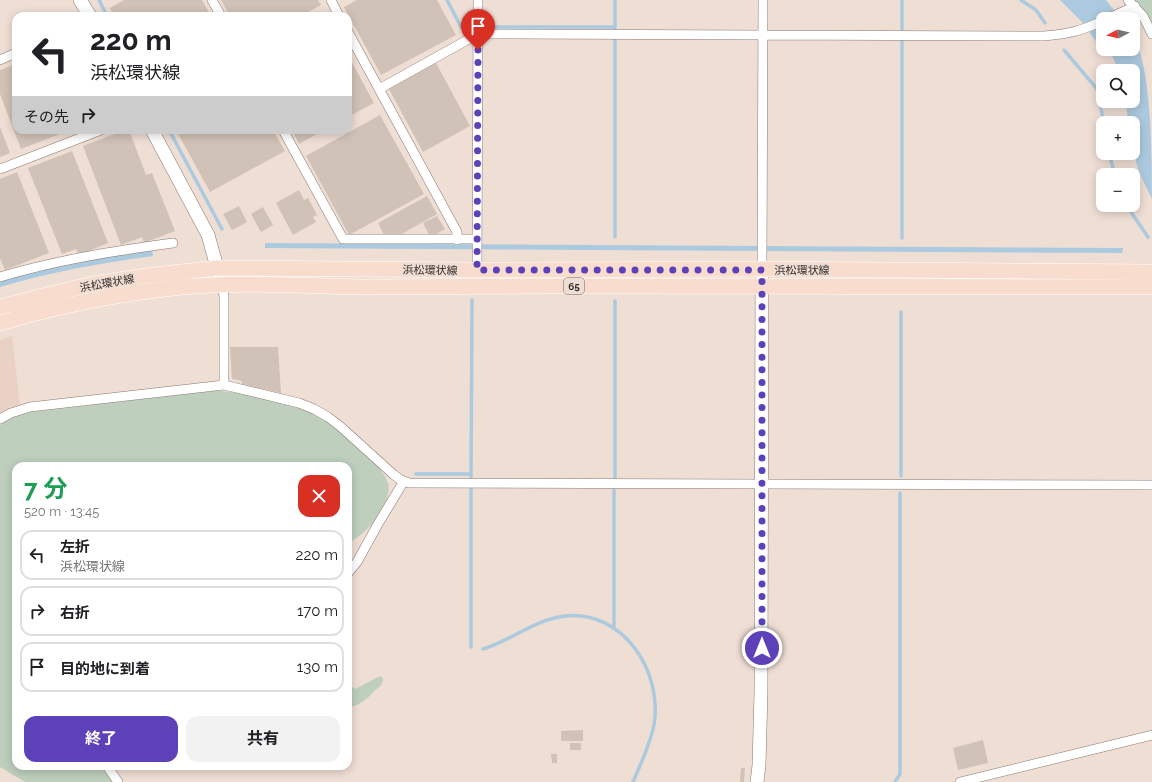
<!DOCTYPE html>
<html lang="ja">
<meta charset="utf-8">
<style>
:root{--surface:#fff;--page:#f2f2f2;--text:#202124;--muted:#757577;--line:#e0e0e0;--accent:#5d41b9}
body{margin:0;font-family:Raleway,"Noto Sans JP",sans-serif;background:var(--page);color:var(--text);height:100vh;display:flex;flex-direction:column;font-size:15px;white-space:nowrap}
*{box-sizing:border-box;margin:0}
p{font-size:13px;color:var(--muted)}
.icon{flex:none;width:22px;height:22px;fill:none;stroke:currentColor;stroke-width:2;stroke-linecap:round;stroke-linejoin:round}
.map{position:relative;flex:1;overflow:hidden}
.side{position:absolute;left:12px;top:462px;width:340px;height:308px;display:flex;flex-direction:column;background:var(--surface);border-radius:12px;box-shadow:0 2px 10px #0003}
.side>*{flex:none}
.hud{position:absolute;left:12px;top:12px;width:340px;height:122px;border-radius:12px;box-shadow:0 2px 10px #0003;background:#fff;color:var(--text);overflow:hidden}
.needle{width:26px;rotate:263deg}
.tools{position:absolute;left:1096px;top:12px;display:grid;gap:8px}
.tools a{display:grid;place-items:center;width:44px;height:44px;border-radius:8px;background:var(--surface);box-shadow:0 2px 10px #0003;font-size:20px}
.pin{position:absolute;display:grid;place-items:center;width:34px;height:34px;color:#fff;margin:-41px -17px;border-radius:50% 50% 50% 0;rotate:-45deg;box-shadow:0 0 4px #0007}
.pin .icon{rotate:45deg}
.me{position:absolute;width:44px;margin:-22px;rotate:0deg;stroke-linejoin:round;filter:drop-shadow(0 0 3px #0008)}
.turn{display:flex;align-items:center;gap:14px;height:84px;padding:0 12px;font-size:18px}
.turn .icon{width:52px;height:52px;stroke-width:2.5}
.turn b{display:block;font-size:28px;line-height:34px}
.then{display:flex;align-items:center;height:38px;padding:0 12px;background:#0003;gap:8px;font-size:15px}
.round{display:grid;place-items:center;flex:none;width:42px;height:42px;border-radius:12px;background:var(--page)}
.headline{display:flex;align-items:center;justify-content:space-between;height:68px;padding:0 12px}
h1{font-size:24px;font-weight:700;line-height:30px;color:#1e9e55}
.cta{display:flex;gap:8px;margin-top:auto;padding:8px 12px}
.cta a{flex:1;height:46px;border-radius:12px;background:var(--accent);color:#fff;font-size:16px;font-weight:700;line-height:46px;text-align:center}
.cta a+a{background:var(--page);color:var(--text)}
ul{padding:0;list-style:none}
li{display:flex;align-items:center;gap:12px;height:50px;margin:0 8px 6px;padding:0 4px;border:2px solid var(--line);border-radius:12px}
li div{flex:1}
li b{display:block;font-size:15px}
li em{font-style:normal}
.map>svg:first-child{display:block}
.built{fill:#e9d1c3}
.green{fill:#becfbe}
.water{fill:#accadf}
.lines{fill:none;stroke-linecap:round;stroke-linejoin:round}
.stream{stroke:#accadf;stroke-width:3.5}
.building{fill:#d0c2b6}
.street-casing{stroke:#87786f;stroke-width:10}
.secondary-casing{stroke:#87786f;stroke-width:14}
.primary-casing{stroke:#fff;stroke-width:16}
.street{stroke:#fff;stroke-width:9}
.secondary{stroke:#fff;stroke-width:13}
.primary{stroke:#f8dccd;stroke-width:15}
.route{stroke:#5d41b9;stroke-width:7;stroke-dasharray:0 12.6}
.labels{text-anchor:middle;stroke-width:4;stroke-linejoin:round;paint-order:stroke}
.shield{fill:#efded4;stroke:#6b615c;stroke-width:1}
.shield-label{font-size:10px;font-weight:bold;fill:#322c28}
.street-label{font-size:11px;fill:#322c28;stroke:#efded4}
</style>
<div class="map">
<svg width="1152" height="782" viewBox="0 0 1152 782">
<rect width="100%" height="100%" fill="#efded4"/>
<!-- built -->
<path class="built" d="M 12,336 L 20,405 L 9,408 L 0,413 L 0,340 Z"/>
<!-- green -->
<path class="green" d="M 1133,0 L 1152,0 L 1152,24 L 1141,7 Z
M 213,391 C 241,391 285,401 310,412 C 329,420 383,464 388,483 C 393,505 366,535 348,543 L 348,466 L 16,466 L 15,578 L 16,584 L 16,766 L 103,766 L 113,782 L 25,782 L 0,767 L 0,425 L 13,417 L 31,412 Z
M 380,676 L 383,678 L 383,681 L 381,685 C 371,694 362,706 348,707 L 348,681 L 351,686 L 355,689 Z"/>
<!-- water -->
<path class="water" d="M 1060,0 L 1106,0 L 1121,19 L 1103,19 L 1103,49 L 1133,49 L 1133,36 C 1152,66 1152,158 1152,199 C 1144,183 1135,166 1133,148 C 1132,140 1133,131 1133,123 L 1129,123 L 1125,101 L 1133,101 L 1133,71 L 1119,71 L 1112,56 L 1109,56 L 1103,51 L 1082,22 Z
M 265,243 L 1123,248 L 1122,253 L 265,248 Z
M 152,250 L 153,256 C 101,263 50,272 0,287 L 0,281 L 36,271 L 89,260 Z"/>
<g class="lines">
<!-- stream -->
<path class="stream" d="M 99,0 L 107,16
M 447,0 L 461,27 L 471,27
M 1021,0 L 1036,10 L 1045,23
M 485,27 L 615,27
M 615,28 L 615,0
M 902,29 L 902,0
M 1064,50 L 1097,89 L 1104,123
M 169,130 L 222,229
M 1109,153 L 1115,175
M 1128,205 L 1131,212 L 1148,237
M 615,237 L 615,40
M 902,238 L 902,41
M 416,474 L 471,474
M 901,476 L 901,312
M 471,477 L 472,300
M 615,478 L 615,301
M 614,629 L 614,490
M 471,647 L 471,489
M 483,649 C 513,640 533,620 565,616 C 623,610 663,671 654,725 C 650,745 641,763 633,782
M 895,782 L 900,774 L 900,493"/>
</g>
<!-- building -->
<path class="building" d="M 124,0 L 202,0 L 211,16 L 114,16 L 110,8 Z
M 221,0 L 318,0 L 321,5 L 301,16 L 230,16 Z
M 357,0 L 437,0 L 456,35 L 381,75 L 344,7 Z
M 348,55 L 374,103 L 348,117 Z
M 436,63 L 470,126 L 423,152 L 389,89 Z
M 16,64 L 16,130 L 64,130 L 65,132 L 21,149 L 0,94 L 0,70 Z
M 380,115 L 424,194 L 349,235 L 306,156 Z
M 0,127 L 10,153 L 0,157 Z
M 125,130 L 129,130 L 146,175 L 152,173 L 175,231 L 144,243 L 142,237 L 121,245 L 83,146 Z
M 176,130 L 273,130 L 285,151 L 210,192 Z
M 292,130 L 324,130 L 299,144 Z
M 72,151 L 108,243 L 79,255 L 76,249 L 62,254 L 28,168 Z
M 17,172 L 49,253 L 5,270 L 0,258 L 0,179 Z
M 299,190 L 304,200 L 308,198 L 317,215 L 313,217 L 316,222 L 293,235 L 276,203 Z
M 427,196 L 437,214 L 400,235 L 384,235 L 378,223 Z
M 239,206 L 247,222 L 232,230 L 223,214 Z
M 263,207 L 273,225 L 261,232 L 251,214 Z
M 437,216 L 445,229 L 435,235 L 429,235 L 423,223 Z
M 230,347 L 278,347 L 281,393 L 242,384 L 242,381 L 232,379 Z
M 583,730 L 583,741 L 561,741 L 561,731 Z
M 983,740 L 988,763 L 958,770 L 953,748 Z
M 570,743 L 581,743 L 581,750 L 570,750 Z
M 551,754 L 557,754 L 557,763 L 552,763 Z
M 741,768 L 745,768 L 744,782 L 740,782 Z"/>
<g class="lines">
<!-- street casing -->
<g class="street-casing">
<path id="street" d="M 212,0 L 221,16
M 331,0 L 339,16
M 1128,0 L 1143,16 L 1152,34
M 1107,19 L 1135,6
M 348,32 L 457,232 L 457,240
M 0,60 L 16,53
M 379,89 L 478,34 L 1044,36 C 1069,34 1080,31 1103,21
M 283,130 L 343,239 L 477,239
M 0,169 L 101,130
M 762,269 L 763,0
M 477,270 L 478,0
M 0,277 C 57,260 114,251 173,243
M 222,285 L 224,296 L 224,385
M 0,419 L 11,413 L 30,407 L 224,385 L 299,403 L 314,409 L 328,417 L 341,427 L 394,475 L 401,480 L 409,483 L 1152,485
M 348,573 L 357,562 L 378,524 L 404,481
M 107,766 L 118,782
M 960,782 L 1152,735"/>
</g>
<!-- secondary casing -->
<g class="secondary-casing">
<path id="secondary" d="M 80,0 L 90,16
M 152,130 L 208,235 L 222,285
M 757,782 L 759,765 L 761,692 L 762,269"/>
</g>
<!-- primary casing -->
<g class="primary-casing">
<path id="primary" d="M 0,307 L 42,296 L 93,284 L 145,276 L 217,268 L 477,270 L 762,269 L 1152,272
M 0,323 C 68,303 140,289 211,285 C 265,282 319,287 374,287 C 430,287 486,286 542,286 C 745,287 949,286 1152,287"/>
</g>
<!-- street -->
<use href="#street" class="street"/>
<!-- secondary -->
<use href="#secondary" class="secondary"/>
<!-- primary -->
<use href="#primary" class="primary"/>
</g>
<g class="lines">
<!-- route -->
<path class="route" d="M 478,50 L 477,270 L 762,270 L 762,648"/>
</g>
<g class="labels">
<!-- shield labels -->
<rect class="shield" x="564" y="278" width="20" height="16" rx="3"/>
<g class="shield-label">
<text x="574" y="290">65</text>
</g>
<!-- street labels -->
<g class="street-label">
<text transform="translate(430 270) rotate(1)" y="4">浜松環状線</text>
<text x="802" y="274">浜松環状線</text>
<text transform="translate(107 283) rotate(-10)" y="4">浜松環状線</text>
</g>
</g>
</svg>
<div class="tools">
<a><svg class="needle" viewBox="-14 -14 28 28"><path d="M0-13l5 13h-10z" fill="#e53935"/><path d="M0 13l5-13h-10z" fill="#757577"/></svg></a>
<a><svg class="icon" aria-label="search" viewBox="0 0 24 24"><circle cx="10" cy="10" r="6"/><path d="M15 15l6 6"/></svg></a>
<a>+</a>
<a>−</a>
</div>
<div class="pin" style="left:478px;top:50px;background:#d93025"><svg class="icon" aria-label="arrive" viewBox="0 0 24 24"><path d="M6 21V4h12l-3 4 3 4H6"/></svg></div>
<svg class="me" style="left:762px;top:648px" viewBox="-20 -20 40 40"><circle r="17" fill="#5d41b9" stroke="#fff" stroke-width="3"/><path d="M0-11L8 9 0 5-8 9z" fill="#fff"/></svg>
<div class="hud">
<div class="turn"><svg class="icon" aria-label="left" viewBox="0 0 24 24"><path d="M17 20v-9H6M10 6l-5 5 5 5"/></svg><div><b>220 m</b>浜松環状線</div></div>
<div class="then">その先<svg class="icon" aria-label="right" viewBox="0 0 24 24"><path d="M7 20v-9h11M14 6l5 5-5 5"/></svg></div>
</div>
<section class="side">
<div class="headline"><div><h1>7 分</h1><p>520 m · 13:45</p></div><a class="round" style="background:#d93025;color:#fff"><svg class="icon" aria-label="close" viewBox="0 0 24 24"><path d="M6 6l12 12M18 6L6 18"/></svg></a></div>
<ul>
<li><svg class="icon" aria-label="left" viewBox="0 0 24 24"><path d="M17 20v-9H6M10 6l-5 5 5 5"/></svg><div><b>左折</b><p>浜松環状線</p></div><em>220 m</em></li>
<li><svg class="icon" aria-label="right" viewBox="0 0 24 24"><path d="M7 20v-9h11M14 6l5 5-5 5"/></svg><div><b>右折</b></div><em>170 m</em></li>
<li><svg class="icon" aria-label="arrive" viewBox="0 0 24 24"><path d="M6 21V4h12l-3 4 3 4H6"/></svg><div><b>目的地に到着</b></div><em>130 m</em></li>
</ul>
<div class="cta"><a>終了</a><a>共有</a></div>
</section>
</div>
